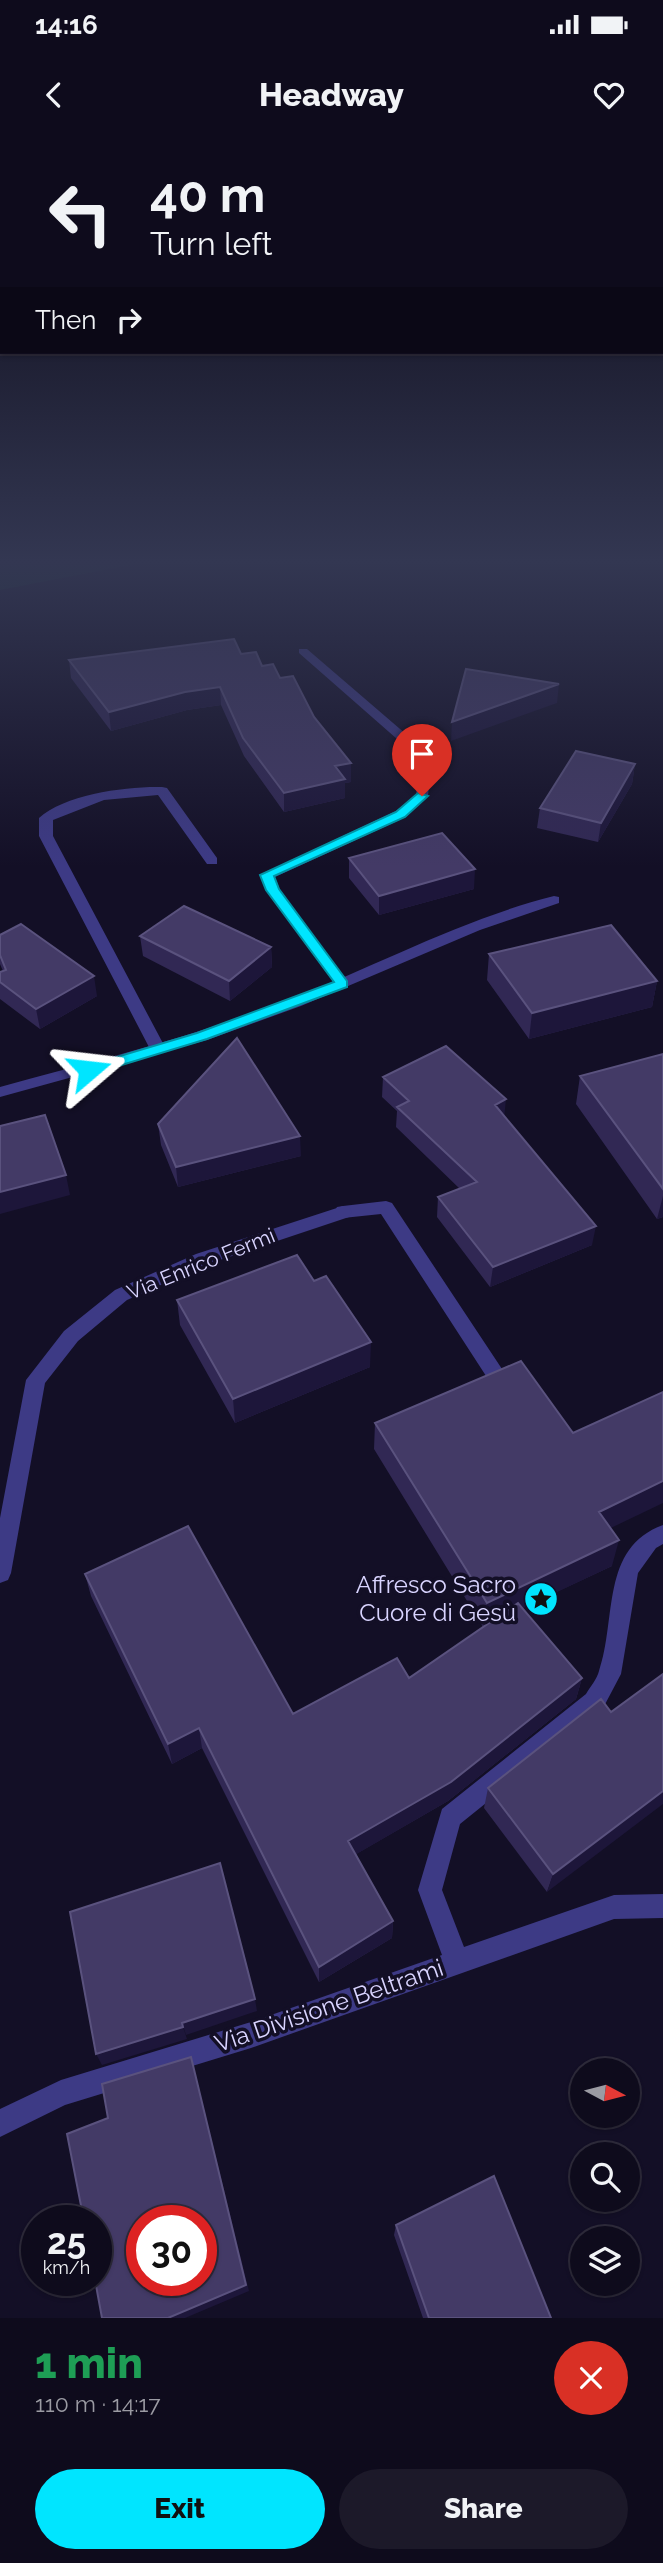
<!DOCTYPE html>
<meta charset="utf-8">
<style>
:root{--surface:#0e0b1c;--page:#1c1929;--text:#f1f3f6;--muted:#9b9ba3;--line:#2e2b3b;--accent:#00e5ff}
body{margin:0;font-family:Raleway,sans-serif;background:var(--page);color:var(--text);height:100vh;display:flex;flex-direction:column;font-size:26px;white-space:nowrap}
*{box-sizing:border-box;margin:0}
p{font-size:23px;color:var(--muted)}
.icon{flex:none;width:38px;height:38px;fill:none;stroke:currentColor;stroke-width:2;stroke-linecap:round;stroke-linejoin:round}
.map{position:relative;height:2178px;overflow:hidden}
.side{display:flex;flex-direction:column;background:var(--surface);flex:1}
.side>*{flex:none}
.top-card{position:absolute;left:0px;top:0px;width:663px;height:214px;box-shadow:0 2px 5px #0004,0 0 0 2px var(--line);background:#0e0b1c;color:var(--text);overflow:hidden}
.needle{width:46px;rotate:97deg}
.fabs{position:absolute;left:570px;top:1918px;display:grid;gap:14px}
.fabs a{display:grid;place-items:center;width:70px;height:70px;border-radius:50%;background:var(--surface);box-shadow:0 2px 5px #0004,0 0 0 2px var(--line);font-size:35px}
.speed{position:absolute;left:21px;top:2065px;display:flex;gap:14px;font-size:35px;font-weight:700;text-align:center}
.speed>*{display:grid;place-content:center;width:91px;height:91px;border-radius:50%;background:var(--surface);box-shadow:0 2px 5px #0004,0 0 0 2px var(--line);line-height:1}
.speed small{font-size:18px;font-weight:400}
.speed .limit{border:10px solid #d22;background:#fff;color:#111}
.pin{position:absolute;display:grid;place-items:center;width:60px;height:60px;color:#fff;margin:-72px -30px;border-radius:50% 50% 50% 0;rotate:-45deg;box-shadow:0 0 7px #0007}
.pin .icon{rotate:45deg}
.me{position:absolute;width:77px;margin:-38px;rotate:73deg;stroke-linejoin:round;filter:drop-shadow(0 0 5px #0008)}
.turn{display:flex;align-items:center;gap:24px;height:147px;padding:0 35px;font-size:32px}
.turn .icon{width:91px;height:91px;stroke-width:2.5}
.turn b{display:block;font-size:49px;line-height:60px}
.then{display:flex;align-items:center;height:66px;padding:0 35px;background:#0003;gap:14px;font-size:26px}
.round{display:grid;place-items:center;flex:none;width:74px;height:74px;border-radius:37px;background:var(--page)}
.head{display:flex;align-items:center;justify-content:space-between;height:119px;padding:0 35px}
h1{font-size:42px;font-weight:800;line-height:52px;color:#1e9e55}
.button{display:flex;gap:14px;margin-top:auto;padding:14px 35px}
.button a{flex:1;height:80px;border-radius:42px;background:var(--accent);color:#111;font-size:28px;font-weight:800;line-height:80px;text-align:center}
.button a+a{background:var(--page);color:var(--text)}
.status{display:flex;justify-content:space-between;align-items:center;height:49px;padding:0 35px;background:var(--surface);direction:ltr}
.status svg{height:19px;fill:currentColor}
header{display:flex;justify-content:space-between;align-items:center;height:91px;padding:0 35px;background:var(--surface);font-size:32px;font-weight:800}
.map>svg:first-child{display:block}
.green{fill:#12302f}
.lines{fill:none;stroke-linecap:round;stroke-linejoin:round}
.lane{fill:#3d3a85;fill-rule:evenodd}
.street{fill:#3d3a85;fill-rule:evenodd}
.wall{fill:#312854}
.shaded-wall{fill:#1d163a}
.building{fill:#433a66;stroke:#5a527e;stroke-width:2;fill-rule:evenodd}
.route{fill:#00e5ff;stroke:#0095a6;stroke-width:2}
.labels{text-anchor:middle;stroke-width:7;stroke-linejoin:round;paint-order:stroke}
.street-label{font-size:21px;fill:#d9d4ff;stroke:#130f26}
.near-poi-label{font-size:24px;fill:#d9d4ff;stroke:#130f26;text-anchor:end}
.near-street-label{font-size:24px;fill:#d9d4ff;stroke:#130f26}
</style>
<div class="status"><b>14:16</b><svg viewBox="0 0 49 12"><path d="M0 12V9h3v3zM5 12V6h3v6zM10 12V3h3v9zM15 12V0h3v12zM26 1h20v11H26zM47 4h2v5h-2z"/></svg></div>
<header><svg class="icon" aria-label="back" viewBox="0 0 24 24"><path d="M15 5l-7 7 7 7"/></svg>Headway<svg class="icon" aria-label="heart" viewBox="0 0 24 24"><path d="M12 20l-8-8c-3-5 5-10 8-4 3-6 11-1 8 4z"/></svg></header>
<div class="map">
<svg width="663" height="2178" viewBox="0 0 663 2178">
<rect width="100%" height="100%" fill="#130f26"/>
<!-- green -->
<path class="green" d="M 0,423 L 141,423 L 0,450 Z"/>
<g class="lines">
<!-- lane -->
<path class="lane" d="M 299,509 L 307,509 L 414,601 L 430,634 L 428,656 L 406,677 L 275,737 L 280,750 L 349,844 L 342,849 L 337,847 L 266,750 L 260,735 L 396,671 L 416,655 L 418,634 L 405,606 L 299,513 Z
M 162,647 L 167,648 L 217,718 L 217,724 L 207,724 L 158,655 L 104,660 L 53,680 L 53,696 L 166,909 L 158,914 L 150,909 L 39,696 L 39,678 C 65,654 128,646 162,647 Z
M 386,1061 L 392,1063 L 502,1229 L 505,1234 L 502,1239 L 495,1242 L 488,1239 L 381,1074 L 343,1078 L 337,1077 L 334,1072 L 337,1067 L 343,1066 Z"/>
<!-- street -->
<path class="street" d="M 554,756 L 559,757 L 559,763 L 480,790 L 301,866 L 207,900 L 0,957 L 0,947 C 98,920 197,896 291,859 C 378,825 463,779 554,756 Z
M 343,1066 L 349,1067 L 352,1072 L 349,1077 L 208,1124 L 127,1160 L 78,1201 L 45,1243 L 11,1433 L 8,1440 L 0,1443 L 0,1378 L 26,1240 L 64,1191 L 115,1150 L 196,1114 Z
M 663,1385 L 663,1404 L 656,1408 L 638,1433 L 621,1534 L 602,1570 L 460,1684 L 442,1750 L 464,1807 L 614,1755 L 663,1754 L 663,1778 L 614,1779 L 251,1908 L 65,1965 L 0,1997 L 0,1969 L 61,1940 L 251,1882 L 442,1815 L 418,1750 L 442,1669 L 586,1554 C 590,1547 597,1539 599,1531 C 617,1479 600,1408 663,1385 Z"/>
</g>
<!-- wall -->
<path class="wall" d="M 241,514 L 262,526 L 280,538 L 314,577 L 351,642 L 345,643 L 345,658 L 284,672 L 244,616 L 221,565 L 187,570 L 111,591 L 71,538 L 69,520 Z
M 635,624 L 632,644 L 598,702 L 537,688 L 540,668 Z
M 349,718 L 474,749 L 379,775 L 349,738 Z
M 0,795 L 97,856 L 40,889 L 0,859 L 0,832 L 3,831 L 0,824 Z
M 140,796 L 271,807 L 272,827 L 230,861 L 143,816 Z
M 489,814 L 657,841 L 652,867 L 529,899 L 487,840 Z
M 663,914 L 663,1077 L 657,1079 L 576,964 L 580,936 Z
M 383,937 L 504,977 L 592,1105 L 490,1147 L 437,1077 L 438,1057 L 460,1049 L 396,987 L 397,971 L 382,957 Z
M 158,984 L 301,1016 L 178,1047 L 161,1005 Z
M 314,1141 L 370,1227 L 235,1283 L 180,1185 L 177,1160 Z
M 375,1283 L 611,1388 L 612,1426 L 522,1468 L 582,1538 L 576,1559 L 448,1661 L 356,1714 L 393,1781 L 392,1798 L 319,1842 L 202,1608 L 172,1624 L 91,1456 L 85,1434 L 293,1574 L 409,1538 L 483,1487 L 374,1309 Z
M 611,1572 L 547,1752 L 484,1668 L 488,1648 Z
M 396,2085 L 551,2178 L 423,2178 L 394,2095 Z"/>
<!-- shaded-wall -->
<path class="shaded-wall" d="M 559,544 L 557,563 L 451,601 L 452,582 Z
M 220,547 L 221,565 L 187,570 L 111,591 L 109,572 L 185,552 Z
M 351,623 L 351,642 L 345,643 L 345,658 L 284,672 L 284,653 L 335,626 Z
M 635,624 L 632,644 L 598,702 L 601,683 Z
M 475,729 L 474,749 L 379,775 L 379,756 Z
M 271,807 L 272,827 L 230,861 L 229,841 Z
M 94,836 L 97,856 L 40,889 L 36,869 Z
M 657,841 L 652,867 L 529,899 L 532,873 Z
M 506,959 L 504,979 L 495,965 Z
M 300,996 L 301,1016 L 178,1047 L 176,1027 Z
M 66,1035 L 70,1055 L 0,1074 L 0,1052 Z
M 663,1056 L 663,1077 L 657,1079 Z
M 596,1086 L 592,1105 L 490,1147 L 493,1127 Z
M 371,1202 L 370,1227 L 235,1283 L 233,1259 Z
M 663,1341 L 663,1363 L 592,1397 L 599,1372 Z
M 619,1400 L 612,1426 L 483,1487 L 487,1463 Z
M 582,1538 L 576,1559 L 448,1661 L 348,1719 L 348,1701 Z
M 199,1588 L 202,1608 L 172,1624 L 168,1604 Z
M 663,1651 L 663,1664 L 547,1752 L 553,1734 Z
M 393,1781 L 392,1798 L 319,1842 L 319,1827 Z
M 255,1859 L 257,1871 L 186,1895 L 182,1883 Z
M 183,1887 L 187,1899 L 102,1925 L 96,1914 Z
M 194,1928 L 249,2151 L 185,2178 L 168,2178 Z"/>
<!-- building -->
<path class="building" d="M 234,499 L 241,514 L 256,512 L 262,526 L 273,524 L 280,538 L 293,536 L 314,577 L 351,623 L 335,626 L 345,639 L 284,653 L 243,598 L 220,547 L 185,552 L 109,572 L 69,520 Z
M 466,529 L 559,544 L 452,582 Z
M 576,611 L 635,624 L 601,683 L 540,668 Z
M 442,693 L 475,729 L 379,756 L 349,718 Z
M 184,766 L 271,807 L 229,841 L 140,796 Z
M 21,784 L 94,836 L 36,869 L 0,842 L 0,832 L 6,830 L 0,815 L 0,795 Z
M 611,785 L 657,841 L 532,873 L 489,814 Z
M 237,898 L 300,996 L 176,1027 L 158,984 Z
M 446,906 L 506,959 L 495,965 L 596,1086 L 493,1127 L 438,1057 L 477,1042 L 397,967 L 409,961 L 383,937 Z
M 663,914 L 663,1049 L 580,936 Z
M 45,975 L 66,1035 L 0,1052 L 0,986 Z
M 297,1115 L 314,1141 L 326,1136 L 371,1202 L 233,1259 L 177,1160 Z
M 521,1221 L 573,1293 L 663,1252 L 663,1341 L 599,1372 L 619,1400 L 487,1463 L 375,1283 Z
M 188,1386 L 293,1574 L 397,1518 L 409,1538 L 518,1463 L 582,1538 L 451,1642 L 348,1701 L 393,1781 L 319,1827 L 199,1588 L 168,1604 L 85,1434 Z
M 663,1534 L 663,1651 L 553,1734 L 488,1648 L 601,1559 L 611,1572 Z
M 220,1723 L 255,1859 L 182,1883 L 183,1887 L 96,1914 L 70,1772 Z
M 191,1917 L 246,2145 L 168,2178 L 102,2178 L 95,2140 L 96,2140 L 96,2081 L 84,2081 L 67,1994 L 108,1978 L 102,1944 ZM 142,2081 L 201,2081 L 201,2140 L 142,2140 Z
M 494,2036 L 551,2178 L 429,2178 L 396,2085 Z"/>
<!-- sky -->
<linearGradient id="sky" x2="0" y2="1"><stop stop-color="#0a0815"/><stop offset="0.58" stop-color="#333752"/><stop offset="1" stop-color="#333752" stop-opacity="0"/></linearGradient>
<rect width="663" height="727" fill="url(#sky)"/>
<!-- route -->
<path class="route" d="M 418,653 L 428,656 L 405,677 L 274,736 L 279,749 L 347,841 L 347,847 L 207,899 L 89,935 L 83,933 L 81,930 L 83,927 L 197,893 L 334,842 L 266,750 L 260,735 L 396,672 Z"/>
<!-- icons -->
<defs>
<g id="sight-disc" transform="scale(1.75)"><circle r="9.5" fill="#00e5ff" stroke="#130f26"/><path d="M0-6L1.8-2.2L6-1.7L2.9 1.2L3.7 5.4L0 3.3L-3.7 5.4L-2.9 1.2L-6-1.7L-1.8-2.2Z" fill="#111"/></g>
</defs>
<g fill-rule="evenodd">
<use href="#sight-disc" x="541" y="1459"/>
</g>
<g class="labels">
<!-- street labels -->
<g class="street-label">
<text transform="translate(201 1124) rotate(-22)" y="7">Via Enrico Fermi</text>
</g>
<!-- near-poi labels -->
<g class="near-poi-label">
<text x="516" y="1453">Affresco Sacro<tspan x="516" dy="28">Cuore di Gesù</tspan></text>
</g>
<!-- near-street labels -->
<g class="near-street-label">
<text transform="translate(329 1866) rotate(-19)" y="8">Via Divisione Beltrami</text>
</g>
</g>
</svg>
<div class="fabs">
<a><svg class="needle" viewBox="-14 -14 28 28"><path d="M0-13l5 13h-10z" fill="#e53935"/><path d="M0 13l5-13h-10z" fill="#9b9ba3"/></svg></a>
<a><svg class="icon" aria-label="search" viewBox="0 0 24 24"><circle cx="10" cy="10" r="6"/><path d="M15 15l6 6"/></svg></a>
<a><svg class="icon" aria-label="layers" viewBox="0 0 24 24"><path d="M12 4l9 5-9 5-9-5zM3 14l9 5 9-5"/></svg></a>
</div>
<div class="speed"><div>25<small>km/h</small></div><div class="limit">30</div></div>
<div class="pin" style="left:422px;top:656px;background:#d93025"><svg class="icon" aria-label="arrive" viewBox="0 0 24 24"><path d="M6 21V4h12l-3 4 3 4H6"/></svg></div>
<svg class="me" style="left:89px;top:930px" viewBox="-20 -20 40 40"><path d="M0-17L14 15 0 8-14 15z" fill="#00e5ff" stroke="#fff" stroke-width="4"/></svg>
<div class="top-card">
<div class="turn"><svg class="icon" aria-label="left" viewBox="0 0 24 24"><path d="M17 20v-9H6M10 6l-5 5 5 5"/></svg><div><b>40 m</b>Turn left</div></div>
<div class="then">Then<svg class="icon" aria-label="right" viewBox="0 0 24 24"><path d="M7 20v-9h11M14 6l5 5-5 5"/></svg></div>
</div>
</div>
<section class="side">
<div class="head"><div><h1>1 min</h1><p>110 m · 14:17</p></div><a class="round" style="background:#d93025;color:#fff"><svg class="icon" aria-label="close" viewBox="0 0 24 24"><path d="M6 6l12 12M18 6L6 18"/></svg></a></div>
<div class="button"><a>Exit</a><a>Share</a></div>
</section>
